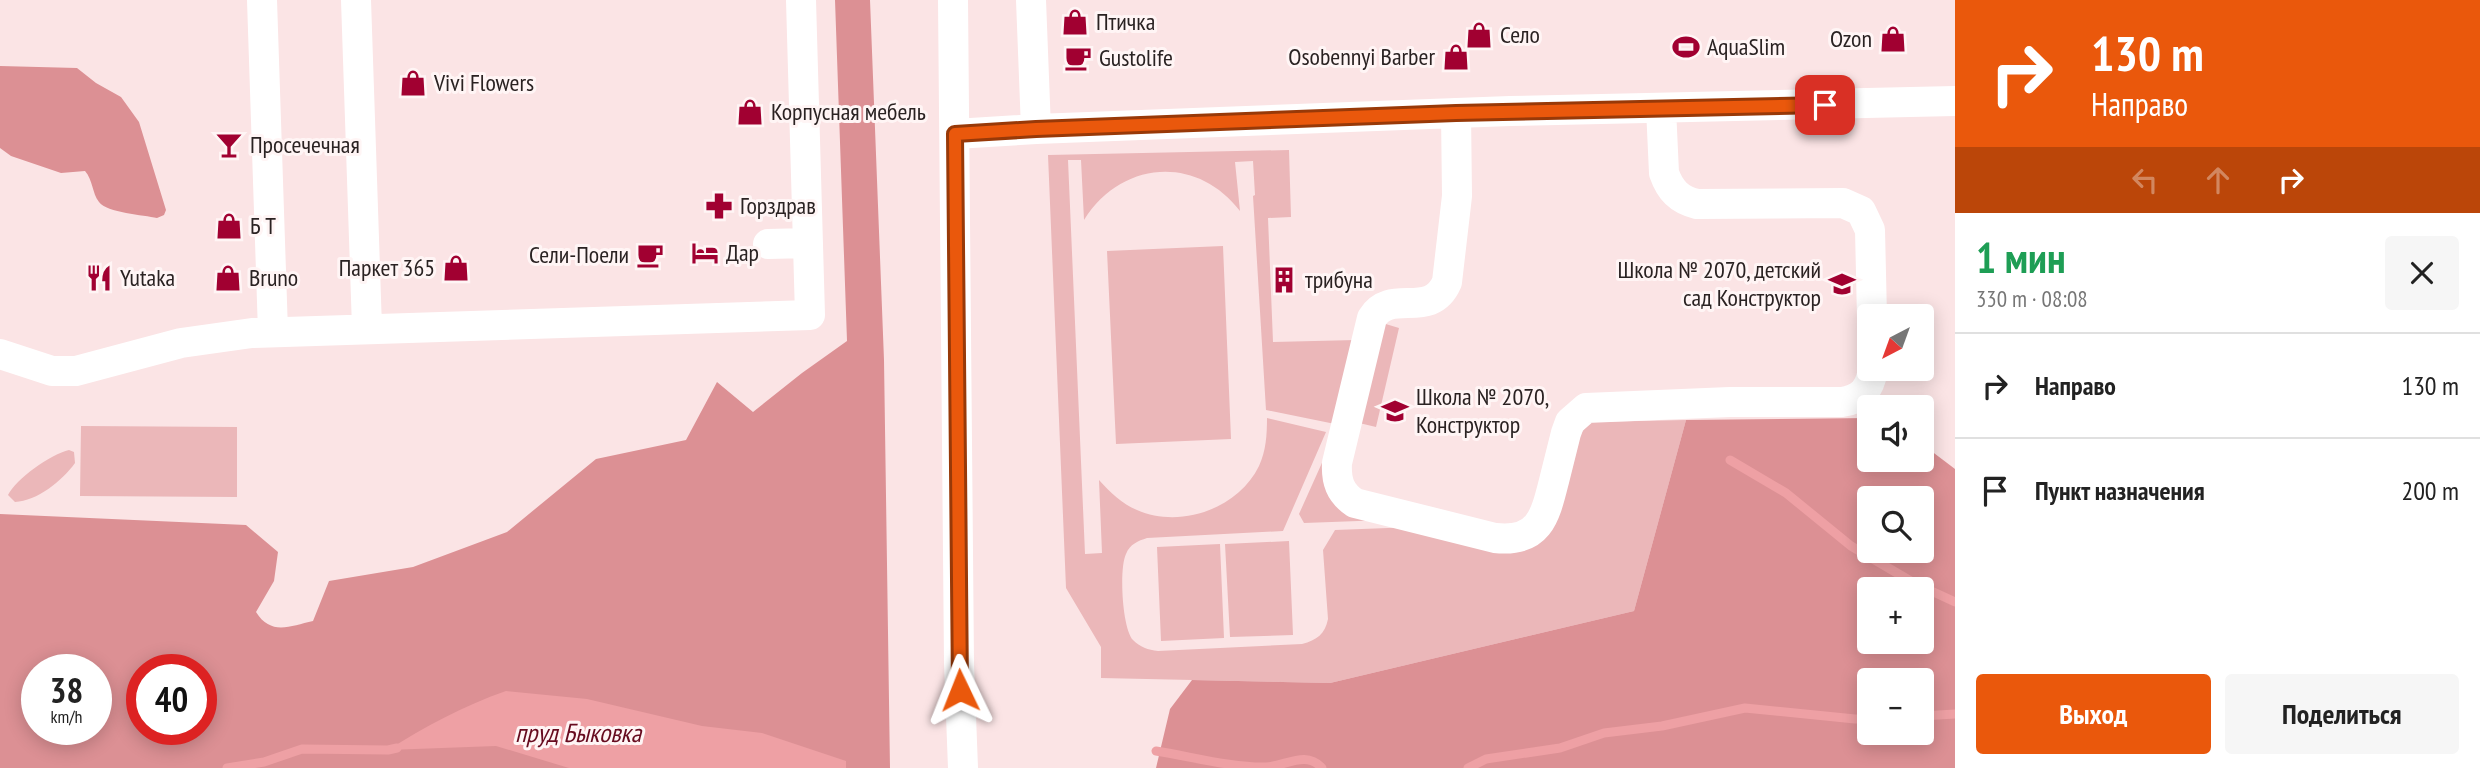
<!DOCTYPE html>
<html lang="ru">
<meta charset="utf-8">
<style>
:root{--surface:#fff;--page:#f6f6f6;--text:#222;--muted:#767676;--line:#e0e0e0;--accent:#ea580c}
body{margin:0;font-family:"PT Sans Narrow",sans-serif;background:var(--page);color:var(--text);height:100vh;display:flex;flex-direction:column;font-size:26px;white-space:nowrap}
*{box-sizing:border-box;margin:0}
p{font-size:23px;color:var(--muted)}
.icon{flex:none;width:38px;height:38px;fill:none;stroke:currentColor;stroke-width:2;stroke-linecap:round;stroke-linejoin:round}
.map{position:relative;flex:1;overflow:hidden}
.details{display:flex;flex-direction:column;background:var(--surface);width:525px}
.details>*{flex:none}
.top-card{background:#ea580c;color:#fff;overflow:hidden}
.needle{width:46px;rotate:221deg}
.tools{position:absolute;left:1857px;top:304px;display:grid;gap:14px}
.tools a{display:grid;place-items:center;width:77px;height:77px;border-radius:7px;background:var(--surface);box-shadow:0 4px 18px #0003;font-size:35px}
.speed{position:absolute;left:21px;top:654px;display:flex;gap:14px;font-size:35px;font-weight:700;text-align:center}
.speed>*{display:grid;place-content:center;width:91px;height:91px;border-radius:50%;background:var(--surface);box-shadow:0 4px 18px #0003;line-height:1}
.speed small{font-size:18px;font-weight:400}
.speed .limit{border:10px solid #d22;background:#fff;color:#111}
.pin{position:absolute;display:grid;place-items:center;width:60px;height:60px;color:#fff;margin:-30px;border-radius:14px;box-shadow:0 4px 10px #0006}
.me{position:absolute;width:77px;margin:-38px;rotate:358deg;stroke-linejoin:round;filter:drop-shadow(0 0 5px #0008)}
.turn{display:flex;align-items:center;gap:24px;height:147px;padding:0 21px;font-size:32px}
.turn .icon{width:91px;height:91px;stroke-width:2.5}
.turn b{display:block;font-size:49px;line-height:60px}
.lanes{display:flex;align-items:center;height:66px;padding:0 21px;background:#0003;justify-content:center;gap:35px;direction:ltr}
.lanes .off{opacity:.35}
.round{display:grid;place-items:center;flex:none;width:74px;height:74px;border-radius:7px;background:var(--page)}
.summary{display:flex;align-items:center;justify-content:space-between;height:119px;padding:0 21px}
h1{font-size:42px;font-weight:700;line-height:52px;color:#1e9e55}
.button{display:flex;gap:14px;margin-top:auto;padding:14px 21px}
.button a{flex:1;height:80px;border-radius:7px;background:var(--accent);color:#fff;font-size:28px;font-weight:700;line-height:80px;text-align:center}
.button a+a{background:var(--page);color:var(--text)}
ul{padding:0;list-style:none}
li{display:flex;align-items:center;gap:21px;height:105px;padding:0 21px;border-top:2px solid var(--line)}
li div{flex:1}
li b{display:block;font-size:26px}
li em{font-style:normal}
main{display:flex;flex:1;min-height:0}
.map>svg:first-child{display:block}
.green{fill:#ebb7b9}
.forest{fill:#dc9094;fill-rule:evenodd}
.water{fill:#eea0a4}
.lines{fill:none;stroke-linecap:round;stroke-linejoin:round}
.stream{stroke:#eea0a4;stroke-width:9}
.minor{stroke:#fff;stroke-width:30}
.route-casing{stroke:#983908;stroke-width:18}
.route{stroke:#ea580c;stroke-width:12}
.labels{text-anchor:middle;stroke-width:6;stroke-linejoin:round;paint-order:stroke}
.poi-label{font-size:24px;fill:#2a2222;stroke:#fff5f5;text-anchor:start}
.water-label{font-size:26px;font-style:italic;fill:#670b1f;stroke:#fff5f5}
</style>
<main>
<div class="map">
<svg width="1955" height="768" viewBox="0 0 1955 768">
<rect width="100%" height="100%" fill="#fbe4e5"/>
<!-- green -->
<path class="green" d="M 1289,150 L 1291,217 L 1268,218 L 1273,342 L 1356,340 L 1335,424 L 1266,410 L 1253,196 L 1255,195 L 1253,161 L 1235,162 L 1240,211 C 1196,154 1121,161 1084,220 L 1081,160 L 1068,160 L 1085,554 L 1102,553 L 1099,480 C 1110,492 1122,504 1137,510 C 1180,529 1238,509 1259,466 C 1266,451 1267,435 1267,418 L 1326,432 L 1283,531 L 1147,538 C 1138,541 1130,544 1126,554 C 1119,568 1122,628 1133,640 C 1140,647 1148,650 1158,651 L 1302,644 C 1317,640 1325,634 1328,619 L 1323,550 L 1335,530 L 1415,527 L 1507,548 L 1586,426 L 1592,422 L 1686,420 L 1634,611 L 1330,683 L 1101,678 L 1101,647 L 1066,588 L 1048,155 Z
M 1223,246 L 1231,439 L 1116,444 L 1107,251 Z
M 1379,322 L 1399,328 L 1376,427 L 1355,422 Z
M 81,426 L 237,427 L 237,497 L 80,496 Z
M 1330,445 L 1326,463 L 1386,520 L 1304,523 L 1299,514 Z
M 69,450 L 74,452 L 75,463 C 62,481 37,501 15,502 L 8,495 C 16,479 51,454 69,450 Z
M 1289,541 L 1293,635 L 1230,637 L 1225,544 Z
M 1220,544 L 1224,638 L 1161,641 L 1157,547 Z"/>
<!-- forest -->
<path class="forest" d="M 835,0 L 870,0 L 884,360 L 890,768 L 0,768 L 0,514 L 246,525 L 278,552 L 274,581 L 256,612 C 271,636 290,626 313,621 L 329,581 L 413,567 L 507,532 L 596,459 L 686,440 L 717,382 L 753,412 L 802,373 L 847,341 ZM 37,670 L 96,670 L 96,730 L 37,730 ZM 142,670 L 201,670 L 201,730 L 142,730 Z
M 0,66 L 77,68 L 96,83 L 121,97 L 139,122 L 166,210 L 164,215 L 157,218 C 144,215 107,213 99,202 C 92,193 93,180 85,171 L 61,173 L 11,156 L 0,148 Z
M 1869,418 L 1869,460 L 1922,460 L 1922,444 L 1955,469 L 1955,768 L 1156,768 L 1170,709 L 1192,680 L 1330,683 L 1634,611 L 1686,420 ZM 1869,499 L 1922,499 L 1922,551 L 1869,551 ZM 1869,590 L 1922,590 L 1922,642 L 1869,642 ZM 1869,681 L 1922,681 L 1922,733 L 1869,733 Z"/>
<!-- water -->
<path class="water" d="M 506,691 L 587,699 L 702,726 L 762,733 L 846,761 L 846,768 L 569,768 L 496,746 L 388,750 C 426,726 463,706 506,691 Z"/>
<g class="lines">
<!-- stream -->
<path class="stream" d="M 1730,460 L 1786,493 L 1851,546 L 1914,583 L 1955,602
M 1922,716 L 1955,714
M 1156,751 C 1189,756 1233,768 1266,767 C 1286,766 1306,750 1322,768
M 227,768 L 264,762 L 302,749 L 388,750 L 397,748
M 1468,768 L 1486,759 L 1560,748 L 1604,733 L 1662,726 L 1745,708 L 1855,719 L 1869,719"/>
<!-- minor -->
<path class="minor" d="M 262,0 L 273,332
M 356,0 L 367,328
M 953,0 L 959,663 L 963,768
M 1031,0 L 1036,129
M 1661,108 L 1664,173 C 1670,190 1679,200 1697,204 L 1843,203 L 1861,211 L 1870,230 L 1872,317
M 1456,113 L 1457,196 L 1447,282 C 1430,321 1391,287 1372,318 L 1337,463 C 1336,481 1340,493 1355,503 L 1495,538 C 1539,543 1545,517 1554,481 C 1558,465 1562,449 1566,433 L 1570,422 L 1586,408 L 1730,402 L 1842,402 C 1862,399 1870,389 1873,369
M 955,134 L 1036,129 L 1510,111 L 1955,101
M 768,244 L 808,243
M 0,354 L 52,371 L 76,371 L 181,343 L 252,333 L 810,315 L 801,0"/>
</g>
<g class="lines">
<!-- route casing -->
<g class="route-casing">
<path id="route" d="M 960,690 L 955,134 L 1036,129 L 1456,113 L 1825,105"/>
</g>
<!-- route -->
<use href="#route" class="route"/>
</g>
<!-- icons -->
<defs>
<g id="shop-bare" transform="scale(2.1)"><path d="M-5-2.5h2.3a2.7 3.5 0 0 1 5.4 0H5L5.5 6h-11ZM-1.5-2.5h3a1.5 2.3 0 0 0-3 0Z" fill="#a10031" stroke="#fff5f5" stroke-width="2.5" paint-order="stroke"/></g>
<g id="stadium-bare" transform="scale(2.1)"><path d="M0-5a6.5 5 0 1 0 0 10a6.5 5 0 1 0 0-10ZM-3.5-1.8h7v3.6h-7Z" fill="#a10031" stroke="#fff5f5" stroke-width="2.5" paint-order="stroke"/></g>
<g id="cafe-bare" transform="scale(2.1)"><path d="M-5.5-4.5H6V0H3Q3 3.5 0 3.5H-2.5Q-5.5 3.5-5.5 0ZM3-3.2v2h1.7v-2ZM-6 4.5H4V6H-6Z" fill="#a10031" stroke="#fff5f5" stroke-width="2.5" paint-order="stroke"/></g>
<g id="bar-bare" transform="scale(2.1)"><path d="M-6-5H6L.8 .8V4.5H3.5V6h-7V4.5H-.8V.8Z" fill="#a10031" stroke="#fff5f5" stroke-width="2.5" paint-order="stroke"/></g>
<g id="pharmacy-bare" transform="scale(2.1)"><path d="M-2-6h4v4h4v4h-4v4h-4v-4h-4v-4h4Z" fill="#a10031" stroke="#fff5f5" stroke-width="2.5" paint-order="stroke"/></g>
<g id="hotel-bare" transform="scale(2.1)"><path d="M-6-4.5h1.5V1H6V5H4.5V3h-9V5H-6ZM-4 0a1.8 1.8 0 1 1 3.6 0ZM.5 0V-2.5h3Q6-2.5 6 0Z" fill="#a10031" stroke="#fff5f5" stroke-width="2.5" paint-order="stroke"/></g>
<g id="restaurant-bare" transform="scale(2.1)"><path d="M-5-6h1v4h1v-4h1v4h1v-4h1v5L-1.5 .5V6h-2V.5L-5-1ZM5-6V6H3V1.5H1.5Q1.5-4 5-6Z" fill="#a10031" stroke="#fff5f5" stroke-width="2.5" paint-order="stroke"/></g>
<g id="building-bare" transform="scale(2.1)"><path d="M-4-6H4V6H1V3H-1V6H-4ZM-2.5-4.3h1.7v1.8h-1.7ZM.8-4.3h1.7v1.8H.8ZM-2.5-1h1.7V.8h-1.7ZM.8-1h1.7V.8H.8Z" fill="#a10031" stroke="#fff5f5" stroke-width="2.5" paint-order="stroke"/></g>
<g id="school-bare" transform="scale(2.1)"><path d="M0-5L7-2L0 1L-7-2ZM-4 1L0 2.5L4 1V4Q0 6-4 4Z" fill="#a10031" stroke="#fff5f5" stroke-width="2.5" paint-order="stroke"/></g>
</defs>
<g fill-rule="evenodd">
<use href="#shop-bare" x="1075" y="22"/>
<use href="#shop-bare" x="1479" y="35"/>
<use href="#shop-bare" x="1893" y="39"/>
<use href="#stadium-bare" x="1686" y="47"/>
<use href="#shop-bare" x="1456" y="57"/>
<use href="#cafe-bare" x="1078" y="58"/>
<use href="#shop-bare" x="413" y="83"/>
<use href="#shop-bare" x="750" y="112"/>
<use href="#bar-bare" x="229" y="145"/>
<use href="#pharmacy-bare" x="719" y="206"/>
<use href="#shop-bare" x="229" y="226"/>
<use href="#hotel-bare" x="705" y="253"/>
<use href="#cafe-bare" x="650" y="255"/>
<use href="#shop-bare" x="456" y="268"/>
<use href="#restaurant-bare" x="99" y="278"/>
<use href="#shop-bare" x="228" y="278"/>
<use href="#building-bare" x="1284" y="280"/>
<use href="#school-bare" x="1842" y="284"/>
<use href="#school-bare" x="1395" y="411"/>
</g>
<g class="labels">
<!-- poi labels -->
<g class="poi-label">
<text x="1096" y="30">Птичка</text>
<text x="1500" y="43">Село</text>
<text x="1872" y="47" text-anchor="end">Ozon</text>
<text x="1707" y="55">AquaSlim</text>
<text x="1435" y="65" text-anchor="end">Osobennyi Barber</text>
<text x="1099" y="66">Gustolife</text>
<text x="434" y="91">Vivi Flowers</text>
<text x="771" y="120">Корпусная мебель</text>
<text x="250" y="153">Просечечная</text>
<text x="740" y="214">Горздрав</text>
<text x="250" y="234">Б Т</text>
<text x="726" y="261">Дар</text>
<text x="629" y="263" text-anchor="end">Сели-Поели</text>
<text x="435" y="276" text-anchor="end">Паркет 365</text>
<text x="1821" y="278" text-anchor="end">Школа № 2070, детский<tspan x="1821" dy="28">сад Конструктор</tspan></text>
<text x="120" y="286">Yutaka</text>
<text x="249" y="286">Bruno</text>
<text x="1305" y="288">трибуна</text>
<text x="1416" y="405">Школа № 2070,<tspan x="1416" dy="28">Конструктор</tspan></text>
</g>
<!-- water labels -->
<g class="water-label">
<text x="578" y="742">пруд Быковка</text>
</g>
</g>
</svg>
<div class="tools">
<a><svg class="needle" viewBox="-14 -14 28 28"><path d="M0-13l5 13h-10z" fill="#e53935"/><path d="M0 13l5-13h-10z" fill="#767676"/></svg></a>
<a><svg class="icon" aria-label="sound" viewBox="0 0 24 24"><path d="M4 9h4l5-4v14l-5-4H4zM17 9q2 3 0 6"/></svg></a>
<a><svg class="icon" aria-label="search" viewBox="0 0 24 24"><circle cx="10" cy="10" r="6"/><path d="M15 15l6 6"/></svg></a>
<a>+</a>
<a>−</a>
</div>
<div class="speed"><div>38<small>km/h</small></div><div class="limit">40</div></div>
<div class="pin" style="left:1825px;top:105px;background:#d93025"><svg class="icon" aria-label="arrive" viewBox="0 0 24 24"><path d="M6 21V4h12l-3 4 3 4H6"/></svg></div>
<svg class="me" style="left:960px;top:690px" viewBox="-20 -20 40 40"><path d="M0-17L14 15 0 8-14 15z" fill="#ea580c" stroke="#fff" stroke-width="4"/></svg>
</div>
<section class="details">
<div class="top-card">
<div class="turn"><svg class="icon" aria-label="right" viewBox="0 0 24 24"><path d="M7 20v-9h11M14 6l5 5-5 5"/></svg><div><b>130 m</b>Направо</div></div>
<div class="lanes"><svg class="icon off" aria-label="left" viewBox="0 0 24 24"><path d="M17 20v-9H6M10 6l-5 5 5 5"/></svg><svg class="icon off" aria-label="ahead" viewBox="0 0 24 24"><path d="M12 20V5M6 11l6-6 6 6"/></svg><svg class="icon" aria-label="right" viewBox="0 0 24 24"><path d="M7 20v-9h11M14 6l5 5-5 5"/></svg></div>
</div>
<div class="summary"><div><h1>1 мин</h1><p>330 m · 08:08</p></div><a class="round"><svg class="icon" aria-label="close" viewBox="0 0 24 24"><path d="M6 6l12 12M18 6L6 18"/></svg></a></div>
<ul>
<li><svg class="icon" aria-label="right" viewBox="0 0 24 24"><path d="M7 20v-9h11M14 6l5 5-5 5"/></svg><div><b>Направо</b></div><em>130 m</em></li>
<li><svg class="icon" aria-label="arrive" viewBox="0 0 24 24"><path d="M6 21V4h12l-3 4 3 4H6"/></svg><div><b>Пункт назначения</b></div><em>200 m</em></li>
</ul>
<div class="button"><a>Выход</a><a>Поделиться</a></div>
</section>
</main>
